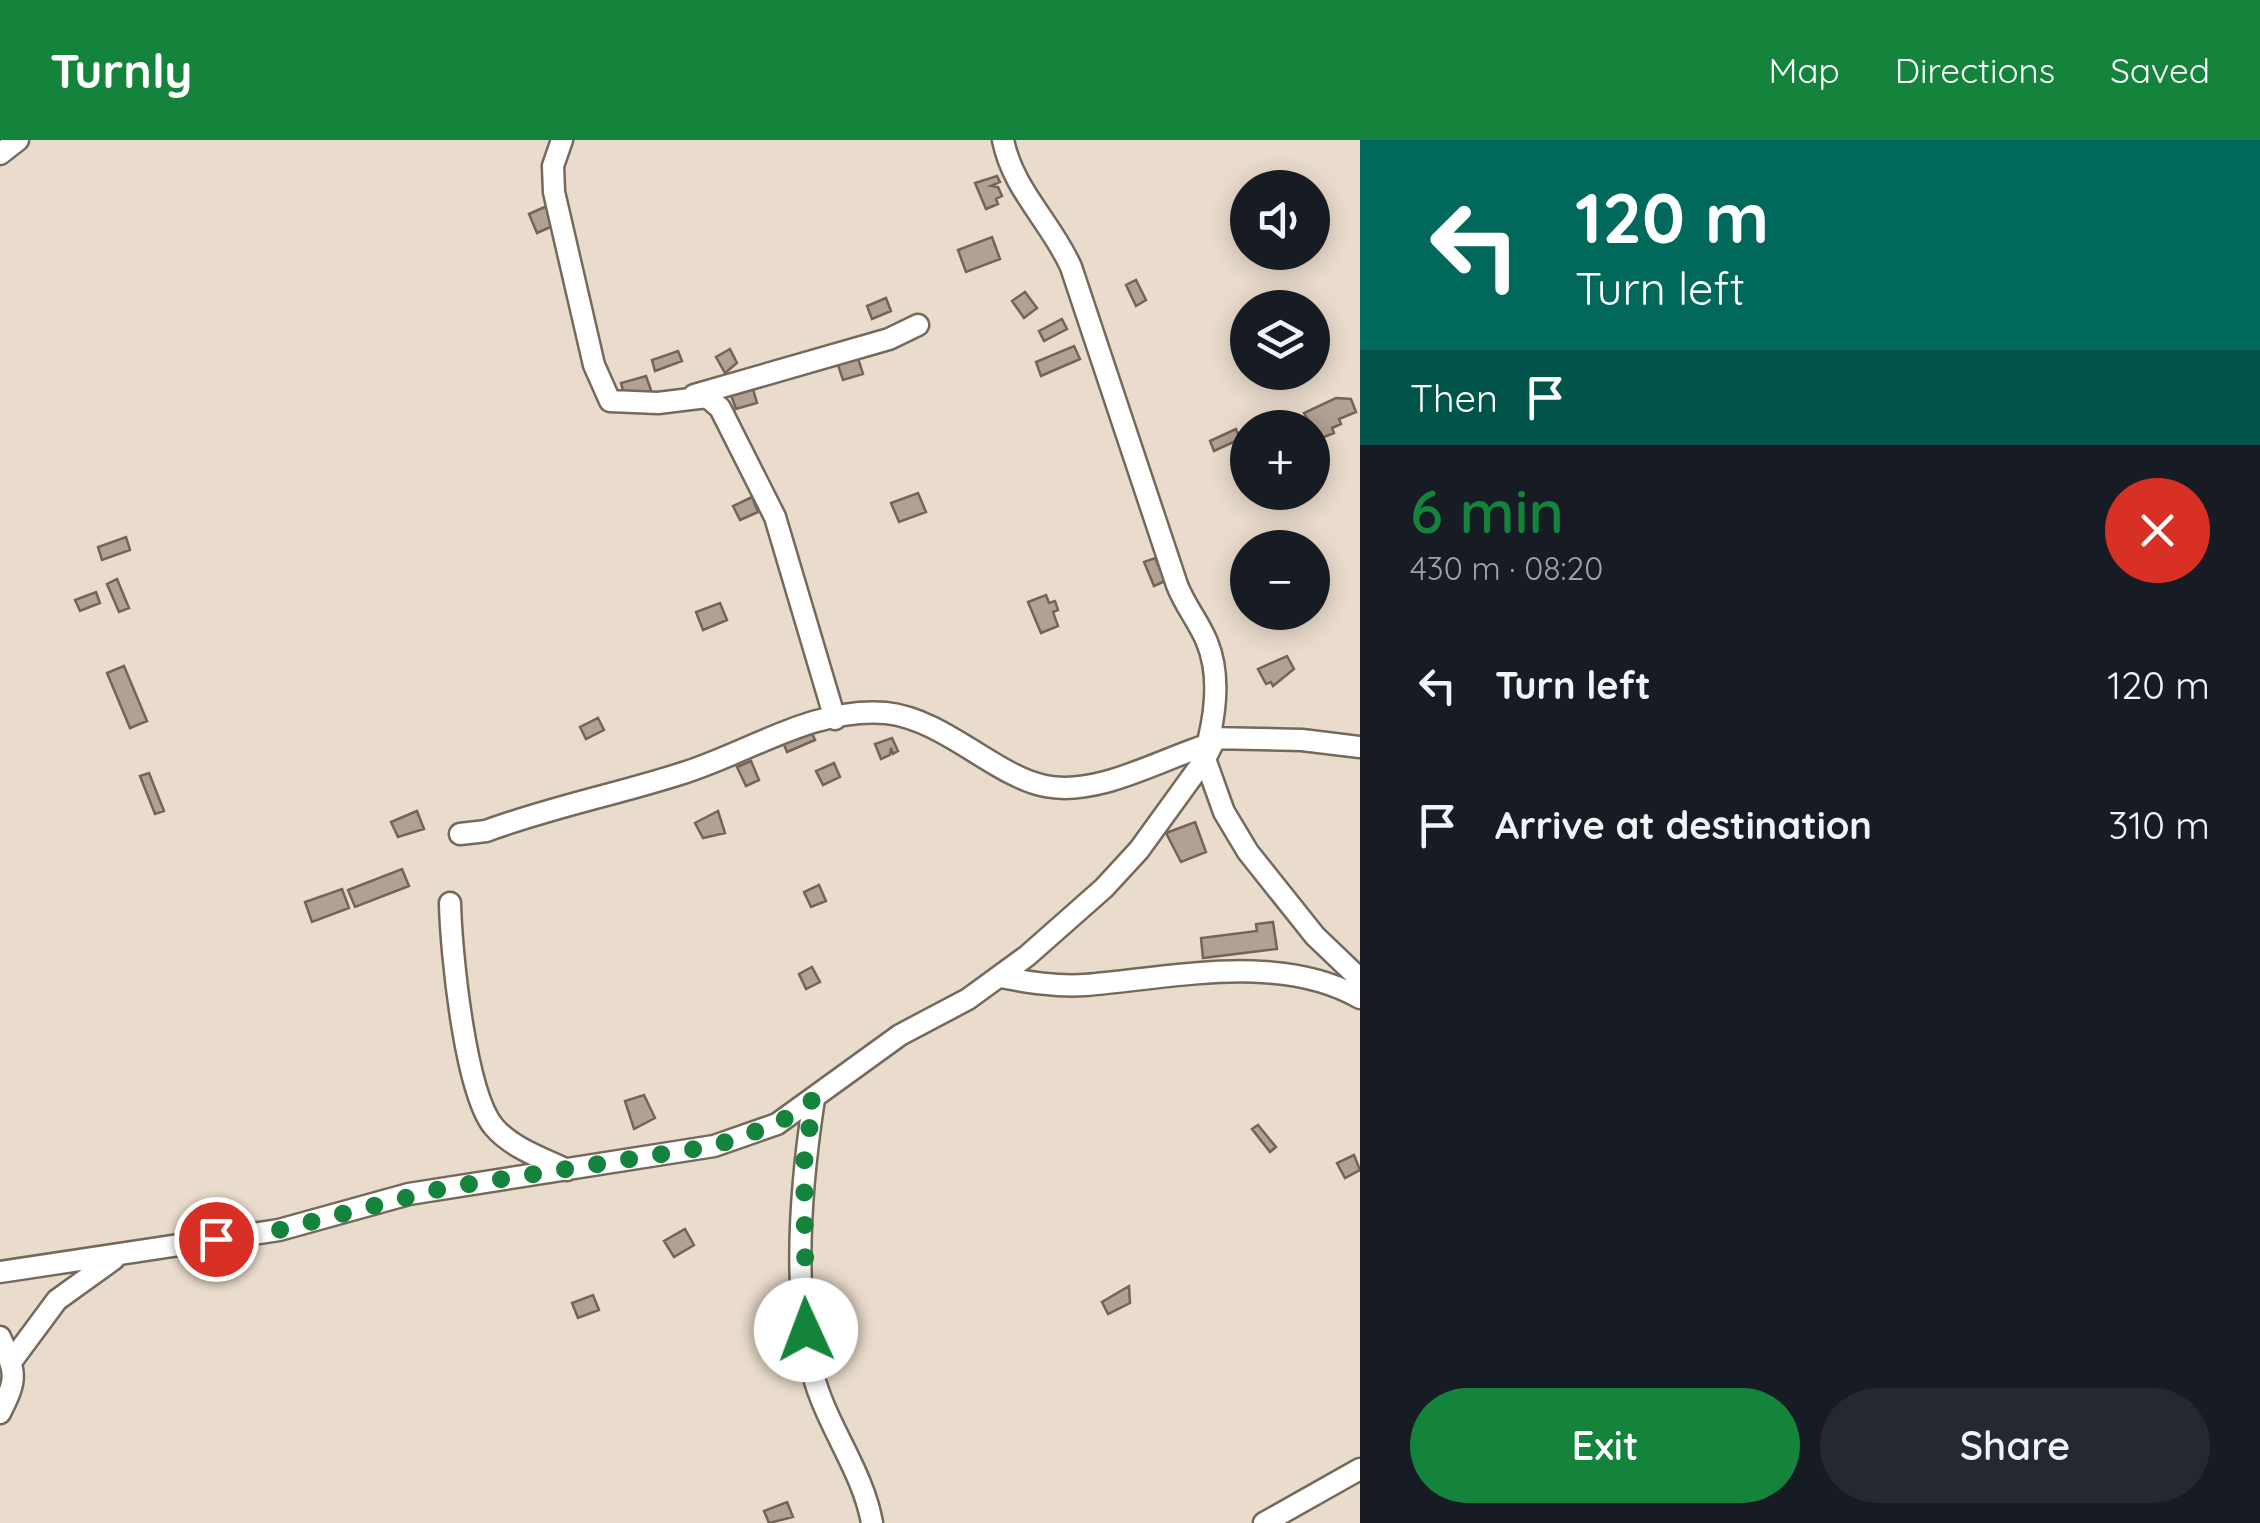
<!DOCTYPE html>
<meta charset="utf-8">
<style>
:root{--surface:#171b24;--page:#242831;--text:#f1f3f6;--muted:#9ea1a6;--accent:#14833b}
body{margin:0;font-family:Quicksand,sans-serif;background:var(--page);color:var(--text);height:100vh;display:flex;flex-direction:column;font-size:38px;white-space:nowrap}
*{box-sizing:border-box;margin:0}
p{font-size:32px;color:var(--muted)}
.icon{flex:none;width:55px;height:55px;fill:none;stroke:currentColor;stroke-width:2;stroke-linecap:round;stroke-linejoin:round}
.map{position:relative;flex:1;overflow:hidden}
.side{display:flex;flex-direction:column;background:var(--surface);width:900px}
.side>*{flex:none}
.hud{background:#00695c;color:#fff;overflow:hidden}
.fabs{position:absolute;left:1230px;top:30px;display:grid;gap:20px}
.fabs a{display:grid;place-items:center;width:100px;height:100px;border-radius:50%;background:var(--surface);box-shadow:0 5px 25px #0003;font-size:50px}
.pin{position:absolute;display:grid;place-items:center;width:85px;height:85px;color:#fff;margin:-42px;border:5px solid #fff;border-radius:50%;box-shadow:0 2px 10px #0007}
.me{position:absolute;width:110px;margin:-55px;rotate:358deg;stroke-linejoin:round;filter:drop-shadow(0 0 8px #0008)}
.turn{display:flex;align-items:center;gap:35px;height:210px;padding:0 50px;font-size:45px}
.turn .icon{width:130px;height:130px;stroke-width:2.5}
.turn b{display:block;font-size:70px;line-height:85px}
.then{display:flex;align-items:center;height:95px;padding:0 50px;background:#0003;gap:20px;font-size:38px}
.round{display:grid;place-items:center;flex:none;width:105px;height:105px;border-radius:52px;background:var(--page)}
.head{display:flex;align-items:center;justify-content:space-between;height:170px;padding:0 50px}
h1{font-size:60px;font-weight:600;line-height:75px;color:var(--accent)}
.action{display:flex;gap:20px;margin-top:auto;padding:20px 50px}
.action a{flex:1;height:115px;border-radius:60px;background:var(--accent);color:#fff;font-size:40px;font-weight:600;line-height:115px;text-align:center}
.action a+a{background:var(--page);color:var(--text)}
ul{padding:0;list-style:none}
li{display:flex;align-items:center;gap:30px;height:140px;padding:0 50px}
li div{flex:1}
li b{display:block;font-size:38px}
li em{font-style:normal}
header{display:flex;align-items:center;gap:60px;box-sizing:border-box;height:140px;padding:0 50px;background:var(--accent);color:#fff}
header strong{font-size:48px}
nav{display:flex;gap:55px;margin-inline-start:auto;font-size:35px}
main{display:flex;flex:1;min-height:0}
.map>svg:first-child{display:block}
.building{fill:#b1a094;stroke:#746458;stroke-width:2.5}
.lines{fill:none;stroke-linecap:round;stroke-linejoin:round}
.minor-casing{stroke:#74695a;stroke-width:25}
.minor{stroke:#fff;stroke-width:20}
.route{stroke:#14833b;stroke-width:18;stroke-dasharray:0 32.4}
</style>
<header>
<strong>Turnly</strong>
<nav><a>Map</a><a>Directions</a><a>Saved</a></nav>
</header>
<main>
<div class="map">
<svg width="1360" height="1383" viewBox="0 0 1360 1383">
<rect width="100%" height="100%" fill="#eadccc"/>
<!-- building -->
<path class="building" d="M 997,36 L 1000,42 L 991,46 L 998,47 L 1002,56 L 996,59 L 998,64 L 986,69 L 975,43 Z
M 547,66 L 555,85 L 537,93 L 529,74 Z
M 992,97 L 1000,119 L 966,132 L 958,110 Z
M 1136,140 L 1146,160 L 1136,166 L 1126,145 Z
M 1025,152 L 1037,168 L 1024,178 L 1012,161 Z
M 886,158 L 891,171 L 872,179 L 867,166 Z
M 1062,179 L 1067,189 L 1044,201 L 1039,191 Z
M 1074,206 L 1080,219 L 1041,236 L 1036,222 Z
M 730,209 L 737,223 L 725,233 L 716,217 Z
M 678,211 L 682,221 L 655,231 L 652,220 Z
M 858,218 L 863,234 L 843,240 L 838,225 Z
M 646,236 L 652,253 L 626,261 L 621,243 Z
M 753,249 L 757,263 L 736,269 L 731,255 Z
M 1336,258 L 1351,259 L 1356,272 L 1339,279 L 1341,284 L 1332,288 L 1334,293 L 1319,299 L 1304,273 Z
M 1236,289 L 1240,299 L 1214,311 L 1210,301 Z
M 918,353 L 926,372 L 899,382 L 891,363 Z
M 752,357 L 758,372 L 740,380 L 733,366 Z
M 126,397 L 130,410 L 102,420 L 98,407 Z
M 1155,418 L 1165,441 L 1154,446 L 1144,422 Z
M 117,439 L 129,468 L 119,472 L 107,444 Z
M 96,452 L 100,463 L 80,471 L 75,460 Z
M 1046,455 L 1049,463 L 1055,461 L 1058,470 L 1053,472 L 1058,486 L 1041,493 L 1028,462 Z
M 720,463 L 727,480 L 703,490 L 696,472 Z
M 1287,516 L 1294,529 L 1273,546 L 1271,542 L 1266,544 L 1258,529 Z
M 124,526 L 147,581 L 130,588 L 107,533 Z
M 598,578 L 604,590 L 586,599 L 580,587 Z
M 811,591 L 815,600 L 787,612 L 783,602 Z
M 892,598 L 898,611 L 893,614 L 891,608 L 890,615 L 881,619 L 875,604 Z
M 751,621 L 759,640 L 746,646 L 737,627 Z
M 834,623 L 840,637 L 823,645 L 816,631 Z
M 149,633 L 164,671 L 155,674 L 140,636 Z
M 417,671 L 424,689 L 398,697 L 391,682 Z
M 718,671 L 725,693 L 703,698 L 695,683 Z
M 1195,682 L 1206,712 L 1181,722 L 1166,693 Z
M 402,729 L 409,746 L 355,767 L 348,750 Z
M 819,745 L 826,761 L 811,767 L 804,752 Z
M 342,749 L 349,768 L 312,782 L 305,762 Z
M 1273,782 L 1277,809 L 1203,818 L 1201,798 L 1257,791 L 1256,784 Z
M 812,827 L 820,842 L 806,849 L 799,834 Z
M 644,955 L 655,978 L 634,989 L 625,961 Z
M 1258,985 L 1276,1007 L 1270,1012 L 1252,989 Z
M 1354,1015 L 1360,1030 L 1345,1038 L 1337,1023 Z
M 685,1089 L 694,1105 L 674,1117 L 664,1101 Z
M 1129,1146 L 1130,1163 L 1108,1174 L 1102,1162 Z
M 593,1155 L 599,1170 L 578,1178 L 572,1163 Z
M 787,1362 L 793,1377 L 769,1383 L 764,1371 Z"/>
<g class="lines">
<!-- minor casing -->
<g class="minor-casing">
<path id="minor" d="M 562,0 L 553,26 L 554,52 L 594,225 L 610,261 L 658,263 L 707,257 L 720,268 L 775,377 L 835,579
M 1003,0 C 1013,50 1051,82 1071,127 L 1177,445 C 1185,466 1199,482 1207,502 C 1219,531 1216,568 1209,598 L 1213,603 L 1205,619 L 1224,672 L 1248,712 L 1315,796 L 1360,839
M 0,14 L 18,0
M 694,255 L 889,199 L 918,185
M 1209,598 L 1302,600 L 1360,607
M 460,694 L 486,691 C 551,667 618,654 683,633 C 750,612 813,567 886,573 C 944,579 995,636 1045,646 C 1099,657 1162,618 1213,603
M 450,763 C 451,811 465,953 494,987 C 512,1008 542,1018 567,1030
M 1000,837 C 1028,842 1057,847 1085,845 C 1172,838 1280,812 1360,858
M 814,959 C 801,1043 792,1151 813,1234 C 826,1285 863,1331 872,1383
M 0,1132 L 279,1090 L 409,1054 L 714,1006 L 777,984 L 900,895 L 968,859 L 1027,816 L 1104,748 L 1139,710 L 1205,619
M 0,1197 C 16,1233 18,1238 0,1273
M 11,1222 L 57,1160 L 114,1119
M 1264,1383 L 1360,1329"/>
</g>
<!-- minor -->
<use href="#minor" class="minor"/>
</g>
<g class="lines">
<!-- route -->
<path class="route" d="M 216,1099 L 279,1090 L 444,1048 L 714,1006 L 777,984 L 814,959 L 804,1023 L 806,1190"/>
</g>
</svg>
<div class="fabs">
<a><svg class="icon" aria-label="sound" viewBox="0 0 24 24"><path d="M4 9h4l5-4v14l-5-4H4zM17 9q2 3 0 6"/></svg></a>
<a><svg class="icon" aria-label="layers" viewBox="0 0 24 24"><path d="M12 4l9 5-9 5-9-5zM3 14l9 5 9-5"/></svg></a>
<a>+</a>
<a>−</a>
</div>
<div class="pin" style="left:216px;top:1099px;background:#d93025"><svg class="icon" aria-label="arrive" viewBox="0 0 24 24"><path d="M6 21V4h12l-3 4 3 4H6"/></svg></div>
<svg class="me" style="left:806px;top:1190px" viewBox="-20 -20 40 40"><circle r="19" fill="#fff"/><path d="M0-13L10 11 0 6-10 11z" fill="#14833b"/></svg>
</div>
<section class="side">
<div class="hud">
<div class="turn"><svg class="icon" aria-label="left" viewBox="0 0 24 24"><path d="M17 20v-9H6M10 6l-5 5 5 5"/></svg><div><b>120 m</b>Turn left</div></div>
<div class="then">Then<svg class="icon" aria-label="arrive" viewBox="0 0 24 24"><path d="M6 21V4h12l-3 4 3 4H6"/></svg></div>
</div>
<div class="head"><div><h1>6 min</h1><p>430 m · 08:20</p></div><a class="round" style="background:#d93025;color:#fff"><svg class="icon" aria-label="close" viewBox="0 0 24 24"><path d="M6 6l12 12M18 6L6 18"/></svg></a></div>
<ul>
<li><svg class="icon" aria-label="left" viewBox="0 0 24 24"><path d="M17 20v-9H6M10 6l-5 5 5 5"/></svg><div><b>Turn left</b></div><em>120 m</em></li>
<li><svg class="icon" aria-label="arrive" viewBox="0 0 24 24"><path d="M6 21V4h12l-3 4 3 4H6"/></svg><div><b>Arrive at destination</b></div><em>310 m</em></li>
</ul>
<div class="action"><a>Exit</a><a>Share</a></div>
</section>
</main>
